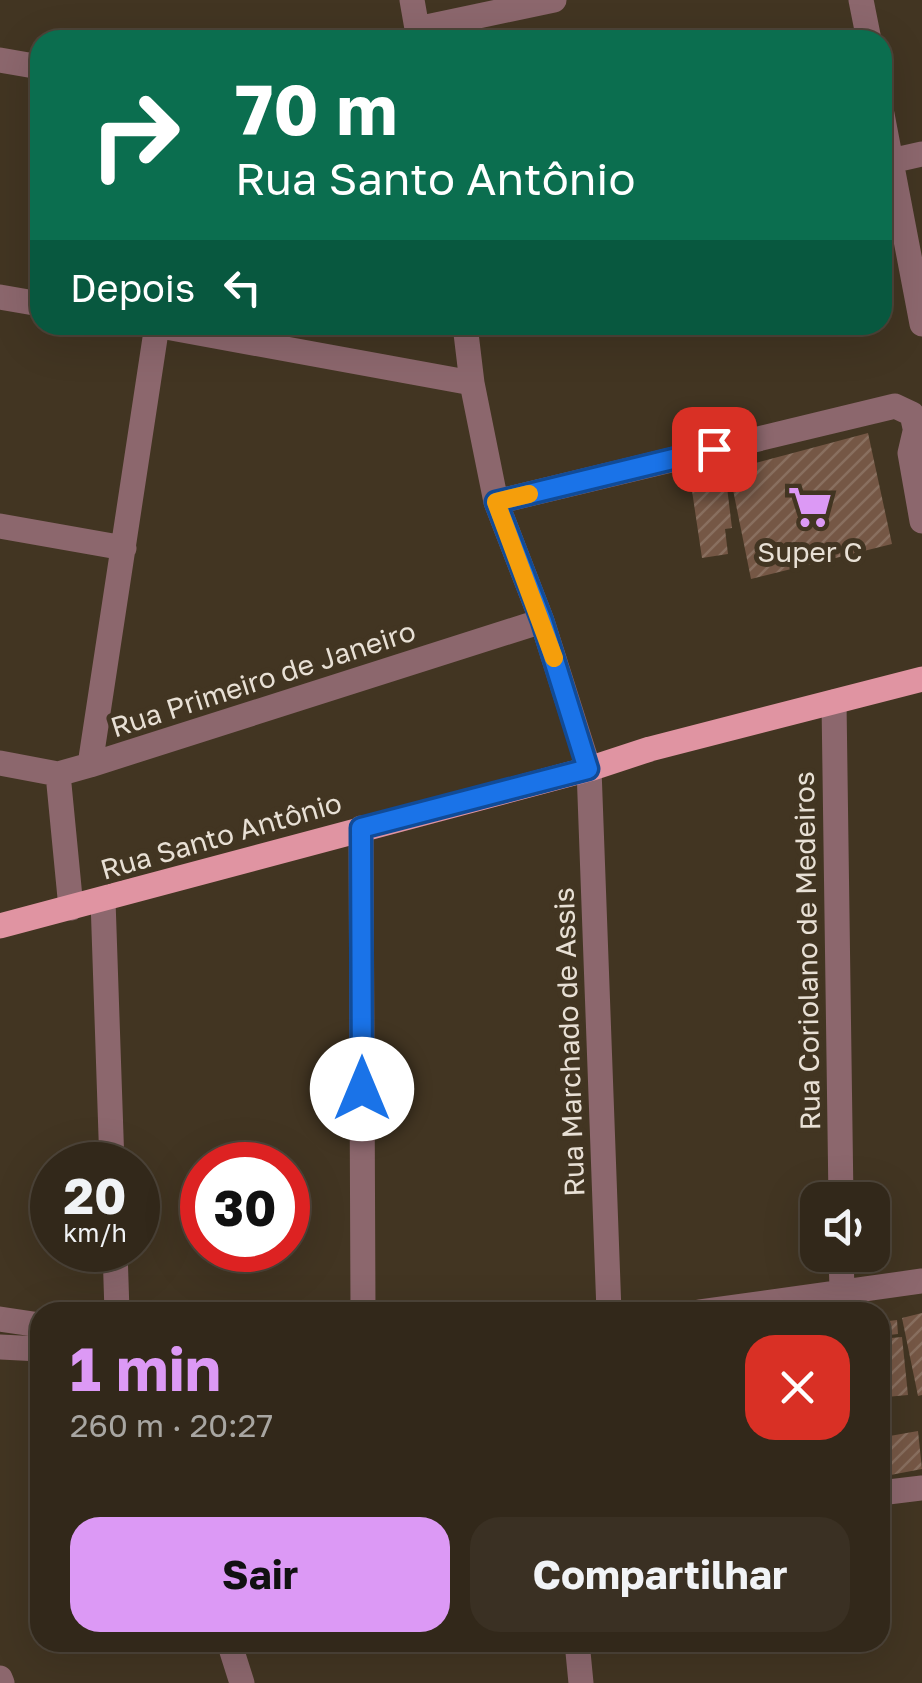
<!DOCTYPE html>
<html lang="pt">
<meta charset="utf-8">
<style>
:root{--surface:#32281a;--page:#3a3023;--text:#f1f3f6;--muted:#a8a6a2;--line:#4d4439;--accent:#dc99f5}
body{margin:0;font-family:"Golos Text",sans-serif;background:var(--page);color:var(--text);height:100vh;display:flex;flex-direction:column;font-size:38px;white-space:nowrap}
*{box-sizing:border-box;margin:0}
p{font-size:32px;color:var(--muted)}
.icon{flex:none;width:55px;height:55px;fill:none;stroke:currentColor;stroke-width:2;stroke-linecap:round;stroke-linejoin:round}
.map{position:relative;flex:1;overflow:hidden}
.drawer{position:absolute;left:30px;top:1302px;width:860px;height:350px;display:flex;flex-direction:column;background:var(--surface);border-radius:30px;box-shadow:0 10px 40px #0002,0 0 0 2px var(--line)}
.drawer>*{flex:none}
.guide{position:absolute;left:30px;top:30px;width:862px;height:305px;border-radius:30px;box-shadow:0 10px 40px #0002,0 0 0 2px var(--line);background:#0b6e4f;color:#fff;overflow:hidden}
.tools{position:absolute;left:800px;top:1182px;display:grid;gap:20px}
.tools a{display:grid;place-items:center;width:90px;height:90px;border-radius:20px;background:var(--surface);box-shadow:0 10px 40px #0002,0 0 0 2px var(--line);font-size:50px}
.speed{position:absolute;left:30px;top:1142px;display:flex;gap:20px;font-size:50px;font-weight:700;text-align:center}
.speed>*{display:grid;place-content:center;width:130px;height:130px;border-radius:50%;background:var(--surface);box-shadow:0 10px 40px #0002,0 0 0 2px var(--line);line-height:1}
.speed small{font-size:25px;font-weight:400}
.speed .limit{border:15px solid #d22;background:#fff;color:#111}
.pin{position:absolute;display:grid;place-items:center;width:85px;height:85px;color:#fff;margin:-42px;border-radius:20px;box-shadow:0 5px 15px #0006}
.me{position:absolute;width:110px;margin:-55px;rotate:0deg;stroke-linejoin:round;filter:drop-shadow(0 0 8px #0008)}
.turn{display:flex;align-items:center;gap:35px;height:210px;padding:0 40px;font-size:45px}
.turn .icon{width:130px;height:130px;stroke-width:2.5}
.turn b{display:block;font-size:70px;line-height:85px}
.then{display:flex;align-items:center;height:95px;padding:0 40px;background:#0003;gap:20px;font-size:38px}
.round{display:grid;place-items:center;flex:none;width:105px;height:105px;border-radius:30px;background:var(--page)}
.summary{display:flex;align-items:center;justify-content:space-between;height:170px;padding:0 40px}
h1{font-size:60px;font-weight:700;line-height:75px;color:var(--accent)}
.cta{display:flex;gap:20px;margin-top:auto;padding:20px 40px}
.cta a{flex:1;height:115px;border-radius:30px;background:var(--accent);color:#111;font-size:40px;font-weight:700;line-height:115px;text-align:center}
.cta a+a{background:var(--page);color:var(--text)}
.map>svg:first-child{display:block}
.building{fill:url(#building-hatch)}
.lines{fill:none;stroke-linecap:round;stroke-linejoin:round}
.minor{stroke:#8c676d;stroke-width:25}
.major{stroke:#e094a2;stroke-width:25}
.route-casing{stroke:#114b97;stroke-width:25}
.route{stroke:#1a73e8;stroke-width:18}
.slow{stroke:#f59e0b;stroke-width:18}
.labels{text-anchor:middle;stroke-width:10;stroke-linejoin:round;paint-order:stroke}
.poi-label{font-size:28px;fill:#e8e0d5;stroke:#423522}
.street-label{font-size:28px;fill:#e8e0d5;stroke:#423522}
</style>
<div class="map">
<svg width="922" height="1683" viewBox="0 0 922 1683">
<defs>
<pattern id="building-hatch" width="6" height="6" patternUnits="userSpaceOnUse" patternTransform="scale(2.5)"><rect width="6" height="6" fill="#755745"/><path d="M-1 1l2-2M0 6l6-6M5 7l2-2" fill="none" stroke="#896f5f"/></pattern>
</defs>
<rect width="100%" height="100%" fill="#423522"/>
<!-- building -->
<path class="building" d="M 868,433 L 892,544 L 751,579 L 729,470 Z
M 726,479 L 732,528 L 725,529 L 728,554 L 702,558 L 691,484 Z
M 922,1313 L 922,1395 L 918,1396 L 902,1318 Z
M 897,1320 L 898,1334 L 880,1336 L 880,1322 Z
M 902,1337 L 908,1395 L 886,1397 L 880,1339 Z
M 882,1426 L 884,1437 L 918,1431 L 922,1469 L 880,1477 Z"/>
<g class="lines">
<!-- minor -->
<path class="minor" d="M 412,0 L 419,40
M 861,0 L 869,40
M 417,29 L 554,0
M 0,60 L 40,67
M 882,114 L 922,324
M 882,163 L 922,154
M 0,297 L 40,304
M 155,325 L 472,383
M 465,325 L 472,383 L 496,502 L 542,621 L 589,769 L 609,1312
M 917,423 L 910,453 L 922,521
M 496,502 L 895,406 L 912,414 L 917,437 L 922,441
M 0,526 L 124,548
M 834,702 L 841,1200
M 0,763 L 58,774 L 90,765 L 542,621
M 90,765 L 157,325
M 58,774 L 71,908
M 361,828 L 363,1312
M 103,900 L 112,1165
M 115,1250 L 117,1312
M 841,1255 L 842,1290
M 700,1312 L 922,1281
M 0,1319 L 40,1325
M 0,1347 L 40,1349
M 880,1493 L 922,1488
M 229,1642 L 242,1683
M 577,1642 L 581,1683
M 0,1678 L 2,1683"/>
<!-- major -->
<path class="major" d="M 0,926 L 589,769 L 650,749 L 922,679"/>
</g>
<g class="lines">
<!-- route casing -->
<g class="route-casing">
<path id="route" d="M 362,1089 L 361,828 L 588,769 L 542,621 L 496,502 L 714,449"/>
</g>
<!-- route -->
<use href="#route" class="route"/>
<!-- slow -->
<path class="slow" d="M 529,494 L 496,502 L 554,658"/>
</g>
<!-- icons -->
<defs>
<g id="supermarket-bare" transform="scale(3.45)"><path d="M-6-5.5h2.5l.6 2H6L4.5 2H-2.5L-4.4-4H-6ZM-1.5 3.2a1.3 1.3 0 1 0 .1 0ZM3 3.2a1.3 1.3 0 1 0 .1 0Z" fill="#dc99f5" stroke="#423522" stroke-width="2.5" paint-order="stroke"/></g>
</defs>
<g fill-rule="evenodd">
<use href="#supermarket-bare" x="810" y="507"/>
</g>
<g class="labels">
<!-- poi labels -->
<g class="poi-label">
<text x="810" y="562">Super C</text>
</g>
<!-- street labels -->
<g class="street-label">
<text transform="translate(263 679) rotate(-18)" y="10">Rua Primeiro de Janeiro</text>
<text transform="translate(221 836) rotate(-16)" y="10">Rua Santo Antônio</text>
<text transform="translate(807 951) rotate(-91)" y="10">Rua Coriolano de Medeiros</text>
<text transform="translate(569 1042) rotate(-92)" y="10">Rua Marchado de Assis</text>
</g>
</g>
</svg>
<div class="tools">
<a><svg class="icon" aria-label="sound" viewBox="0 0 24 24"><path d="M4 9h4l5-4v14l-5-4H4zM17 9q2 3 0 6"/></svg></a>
</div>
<div class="speed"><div>20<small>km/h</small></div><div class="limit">30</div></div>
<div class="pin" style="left:714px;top:449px;background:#d93025"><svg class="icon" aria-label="arrive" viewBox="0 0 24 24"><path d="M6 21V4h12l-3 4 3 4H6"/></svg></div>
<svg class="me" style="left:362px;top:1089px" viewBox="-20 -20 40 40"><circle r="19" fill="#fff"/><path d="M0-13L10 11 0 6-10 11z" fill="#1a73e8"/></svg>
<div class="guide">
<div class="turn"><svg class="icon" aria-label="right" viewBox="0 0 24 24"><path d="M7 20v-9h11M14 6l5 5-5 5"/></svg><div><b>70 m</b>Rua Santo Antônio</div></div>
<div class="then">Depois<svg class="icon" aria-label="left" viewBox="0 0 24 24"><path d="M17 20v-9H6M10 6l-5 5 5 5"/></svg></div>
</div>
<section class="drawer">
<div class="summary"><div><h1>1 min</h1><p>260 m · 20:27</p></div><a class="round" style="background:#d93025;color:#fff"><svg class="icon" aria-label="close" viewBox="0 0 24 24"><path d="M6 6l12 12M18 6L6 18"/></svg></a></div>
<div class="cta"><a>Sair</a><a>Compartilhar</a></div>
</section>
</div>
